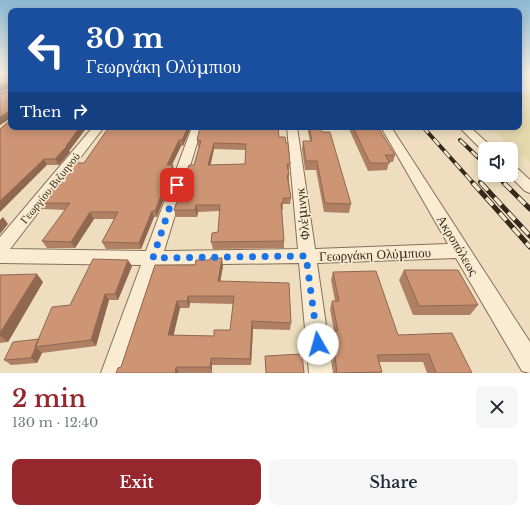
<!DOCTYPE html>
<meta charset="utf-8">
<style>
:root{--surface:#fff;--page:#f6f6f7;--text:#1f2937;--muted:#747a83;--accent:#96272c}
body{margin:0;font-family:"Libre Baskerville",serif;background:var(--page);color:var(--text);height:100vh;display:flex;flex-direction:column;font-size:15px;white-space:nowrap}
*{box-sizing:border-box;margin:0}
p{font-size:13px;color:var(--muted)}
.icon{flex:none;width:22px;height:22px;fill:none;stroke:currentColor;stroke-width:2;stroke-linecap:round;stroke-linejoin:round}
.map{position:relative;height:373px;overflow:hidden}
.sheet{display:flex;flex-direction:column;background:var(--surface);flex:1}
.sheet>*{flex:none}
.hud{position:absolute;left:8px;top:8px;width:514px;height:122px;border-radius:8px;box-shadow:0 2px 10px #0003;background:#1a4fa0;color:#fff;overflow:hidden}
.controls{position:absolute;left:478px;top:142px;display:grid;gap:8px}
.controls a{display:grid;place-items:center;width:40px;height:40px;border-radius:8px;background:var(--surface);box-shadow:0 2px 10px #0003;font-size:20px}
.pin{position:absolute;display:grid;place-items:center;width:34px;height:34px;color:#fff;margin:-17px;border-radius:8px;box-shadow:0 2px 6px #0006}
.me{position:absolute;width:44px;margin:-22px;rotate:353deg;stroke-linejoin:round;filter:drop-shadow(0 0 3px #0008)}
.turn{display:flex;align-items:center;gap:14px;height:84px;padding:0 12px;font-size:18px}
.turn .icon{width:52px;height:52px;stroke-width:2.5}
.turn b{display:block;font-size:28px;line-height:34px}
.then{display:flex;align-items:center;height:38px;padding:0 12px;background:#0003;gap:8px;font-size:15px}
.round{display:grid;place-items:center;flex:none;width:42px;height:42px;border-radius:8px;background:var(--page)}
.head{display:flex;align-items:center;justify-content:space-between;height:68px;padding:0 12px}
h1{font-size:24px;font-weight:600;line-height:30px;color:var(--accent)}
.cta{display:flex;gap:8px;margin-top:auto;padding:8px 12px}
.cta a{flex:1;height:46px;border-radius:8px;background:var(--accent);color:#fff;font-size:16px;font-weight:600;line-height:46px;text-align:center}
.cta a+a{background:var(--page);color:var(--text)}
.map>svg:first-child{display:block}
.farmland{fill:#e4d9ac}
.lines{fill:none;stroke-linecap:round;stroke-linejoin:round}
.street-casing{stroke:#876f57;stroke-width:2}
.street{fill:#f9ecd2;fill-rule:evenodd}
.rail-far1-casing{stroke:#36281c;stroke-width:4}
.rail-casing{stroke:#36281c;stroke-width:5}
.rail-far1{stroke:#f6e9ce;stroke-width:2.5;stroke-dasharray:8;stroke-linecap:butt}
.rail{stroke:#f6e9ce;stroke-width:3.5;stroke-dasharray:10;stroke-linecap:butt}
.wall{fill:#b08064;fill-rule:evenodd}
.shaded-wall{fill:#906851}
.building{fill:#cd9574;stroke:#906851;fill-rule:evenodd}
.route{stroke:#1a73e8;stroke-width:7;stroke-dasharray:0 12.6}
.labels{text-anchor:middle;stroke-width:3.5;stroke-linejoin:round;paint-order:stroke}
.street-label{font-size:11px;fill:#36281c;stroke:#f6e9ce}
.near-street-label{font-size:13px;fill:#36281c;stroke:#f6e9ce}
</style>
<div class="map">
<svg width="530" height="373" viewBox="0 0 530 373">
<rect width="100%" height="100%" fill="#eedebf"/>
<!-- farmland -->
<path class="farmland" d="M 519,93 L 530,93 L 530,162 L 489,127 L 519,127 Z"/>
<g class="lines">
<!-- street casing -->
<g class="street-casing">
<path id="street" d="M 93,127 L 104,127 L 10,249 L 146,251 L 192,127 L 202,127 L 164,251 L 298,249 L 287,127 L 297,127 L 315,249 L 448,244 L 381,127 L 391,127 L 530,342 L 530,373 L 522,371 L 456,258 L 317,263 L 333,373 L 309,373 L 299,263 L 159,265 L 125,373 L 101,373 L 141,265 L 0,263 L 0,237 Z
M 459,127 L 470,127 L 494,149 L 485,149 L 485,152 L 484,152 Z
M 511,166 L 516,167 L 530,180 L 530,193 L 525,191 L 509,175 L 511,175 Z"/>
</g>
<!-- street -->
<use href="#street" class="street"/>
<!-- rail-far1 casing -->
<g class="rail-far1-casing">
<path id="rail-far1" d="M 423,127 L 474,184
M 460,140 L 485,164
M 496,175 L 505,184
M 480,182 L 482,184"/>
</g>
<!-- rail casing -->
<g class="rail-casing">
<path id="rail" d="M 473,183 L 530,247
M 481,183 L 530,236
M 504,183 L 530,209"/>
</g>
<!-- rail-far1 -->
<use href="#rail-far1" class="rail-far1"/>
<!-- rail -->
<use href="#rail" class="rail"/>
</g>
<!-- wall -->
<path class="wall" d="M 11,74 L 11,127 L 87,127 L 69,151 L 70,152 L 59,165 L 47,165 L 1,129 L 9,121 L 9,119 L 0,125 L 0,93 L 9,91 L 9,89 L 0,92 Z
M 109,127 L 191,127 L 183,146 L 181,146 L 172,165 L 174,171 L 157,217 L 154,217 L 141,249 L 106,249 L 102,242 L 115,219 L 94,219 L 75,248 L 47,248 L 42,241 L 65,210 L 43,209 L 39,203 L 84,163 Z
M 307,127 L 320,127 L 351,204 L 349,213 L 324,212 L 316,170 L 305,170 L 302,149 L 303,141 L 310,141 Z
M 348,127 L 378,127 L 395,155 L 393,162 L 389,162 L 387,170 L 368,171 Z
M 279,137 L 290,164 L 289,170 L 288,170 L 289,175 L 289,182 L 291,198 L 290,204 L 283,204 L 283,210 L 282,210 L 284,241 L 284,248 L 213,249 L 211,242 L 218,232 L 220,211 L 198,212 L 197,217 L 176,217 L 174,210 L 194,165 L 199,147 L 198,146 L 197,140 ZM 214,149 L 245,150 L 245,164 L 210,165 Z
M 155,265 L 223,266 L 220,281 L 291,323 L 290,330 L 253,329 L 251,365 L 212,365 L 212,373 L 116,373 L 121,367 ZM 190,303 L 233,304 L 230,330 L 214,336 L 173,335 L 180,308 L 189,308 Z
M 132,266 L 118,300 L 109,300 L 96,346 L 42,353 L 37,363 L 11,365 L 4,360 L 39,339 L 70,305 Z
M 404,270 L 478,305 L 470,315 L 413,315 L 399,280 Z
M 333,272 L 398,335 L 472,373 L 427,373 L 423,362 L 379,362 L 382,372 L 381,373 L 334,373 L 330,339 L 332,331 L 334,331 L 330,309 L 332,301 L 335,301 L 331,280 Z
M 0,275 L 43,282 L 8,342 L 0,343 Z"/>
<!-- shaded-wall -->
<path class="shaded-wall" d="M 9,83 L 11,88 L 0,92 L 0,85 Z
M 8,112 L 11,118 L 0,125 L 0,117 Z
M 80,127 L 87,127 L 69,151 L 70,152 L 59,165 L 55,159 Z
M 188,127 L 191,127 L 183,146 L 182,140 Z
M 179,140 L 181,146 L 169,171 L 167,165 Z
M 214,143 L 214,149 L 209,172 L 208,165 Z
M 44,159 L 47,165 L 0,212 L 0,201 Z
M 173,165 L 174,171 L 157,217 L 155,211 Z
M 196,205 L 198,212 L 197,217 L 195,210 Z
M 152,211 L 154,217 L 141,249 L 139,243 Z
M 90,212 L 94,219 L 75,248 L 71,242 Z
M 3,217 L 8,224 L 0,234 L 0,220 Z
M 222,258 L 223,266 L 219,289 L 218,281 Z
M 128,260 L 132,266 L 118,300 L 115,294 Z
M 37,274 L 43,282 L 8,342 L 0,336 L 0,333 Z
M 105,294 L 109,300 L 96,346 L 91,340 Z
M 188,296 L 190,303 L 189,308 L 187,301 Z
M 177,301 L 180,308 L 172,342 L 168,335 Z
M 252,321 L 253,329 L 251,365 L 250,359 Z
M 36,347 L 42,353 L 37,363 L 31,358 Z
M 211,358 L 212,365 L 212,373 L 210,367 Z
M 176,367 L 179,373 L 175,373 Z"/>
<!-- building -->
<path class="building" d="M 0,74 L 11,74 L 11,127 L 80,127 L 66,146 L 67,146 L 55,159 L 44,159 L 0,201 L 0,129 L 9,121 L 8,112 L 0,117 L 0,93 L 9,91 L 9,83 L 0,85 Z
M 109,127 L 188,127 L 182,140 L 179,140 L 167,165 L 173,165 L 155,211 L 152,211 L 139,243 L 102,242 L 118,212 L 90,212 L 71,242 L 42,241 L 70,203 L 39,203 L 72,163 L 84,163 Z
M 200,127 L 278,127 L 279,137 L 285,137 L 286,143 L 288,143 L 290,164 L 287,164 L 289,175 L 287,175 L 291,198 L 283,198 L 283,203 L 281,203 L 284,241 L 211,242 L 212,233 L 218,232 L 220,205 L 196,205 L 195,210 L 174,210 L 189,165 L 194,165 L 201,141 L 197,140 ZM 214,143 L 246,144 L 245,164 L 208,165 Z
M 309,127 L 320,127 L 322,132 L 330,132 L 351,204 L 325,203 L 317,161 L 306,161 L 303,141 L 312,141 Z
M 353,127 L 378,127 L 395,155 L 385,155 L 390,163 L 370,163 Z
M 210,258 L 222,258 L 218,281 L 289,283 L 291,323 L 252,321 L 250,359 L 211,358 L 210,367 L 176,367 L 175,373 L 116,373 L 118,368 L 121,367 L 155,265 L 195,265 L 196,260 L 210,260 ZM 188,296 L 234,296 L 230,330 L 214,330 L 214,336 L 168,335 L 177,301 L 187,301 Z
M 93,259 L 128,260 L 115,294 L 105,294 L 91,340 L 35,347 L 52,307 L 70,305 Z
M 404,270 L 458,270 L 478,305 L 419,306 Z
M 376,271 L 398,335 L 452,333 L 472,373 L 436,373 L 429,354 L 377,355 L 382,372 L 337,373 L 332,331 L 338,331 L 332,301 L 339,301 L 333,272 Z
M 37,274 L 0,333 L 0,275 Z
M 39,339 L 31,358 L 4,360 L 13,342 Z
M 302,354 L 304,373 L 266,373 L 265,356 Z"/>
<!-- sky -->
<linearGradient id="sky" x2="0" y2="1"><stop stop-color="#8cb9d4"/><stop offset="0.59" stop-color="#f7f0e2"/><stop offset="1" stop-color="#f7f0e2" stop-opacity="0"/></linearGradient>
<rect width="530" height="126" fill="url(#sky)"/>
<g class="lines">
<!-- route -->
<path class="route" d="M 177,185 L 153,258 L 306,256 L 318,344"/>
</g>
<g class="labels">
<!-- street labels -->
<g class="street-label">
<text transform="translate(50 188) rotate(-51)" y="4">Γεωργίου Βιζυηνού</text>
</g>
<!-- near-street labels -->
<g class="near-street-label">
<text transform="translate(302 214) rotate(-96)" y="5">Φλέμινγκ</text>
<text transform="translate(458 245) rotate(59)" y="5">Ακροπόλεως</text>
<text transform="translate(375 254) rotate(-2)" y="5">Γεωργάκη Ολύμπιου</text>
</g>
</g>
</svg>
<div class="controls">
<a><svg class="icon" aria-label="sound" viewBox="0 0 24 24"><path d="M4 9h4l5-4v14l-5-4H4zM17 9q2 3 0 6"/></svg></a>
</div>
<div class="pin" style="left:177px;top:185px;background:#d93025"><svg class="icon" aria-label="arrive" viewBox="0 0 24 24"><path d="M6 21V4h12l-3 4 3 4H6"/></svg></div>
<svg class="me" style="left:318px;top:344px" viewBox="-20 -20 40 40"><circle r="19" fill="#fff"/><path d="M0-13L10 11 0 6-10 11z" fill="#1a73e8"/></svg>
<div class="hud">
<div class="turn"><svg class="icon" aria-label="left" viewBox="0 0 24 24"><path d="M17 20v-9H6M10 6l-5 5 5 5"/></svg><div><b>30 m</b>Γεωργάκη Ολύμπιου</div></div>
<div class="then">Then<svg class="icon" aria-label="right" viewBox="0 0 24 24"><path d="M7 20v-9h11M14 6l5 5-5 5"/></svg></div>
</div>
</div>
<section class="sheet">
<div class="head"><div><h1>2 min</h1><p>130 m · 12:40</p></div><a class="round"><svg class="icon" aria-label="close" viewBox="0 0 24 24"><path d="M6 6l12 12M18 6L6 18"/></svg></a></div>
<div class="cta"><a>Exit</a><a>Share</a></div>
</section>
